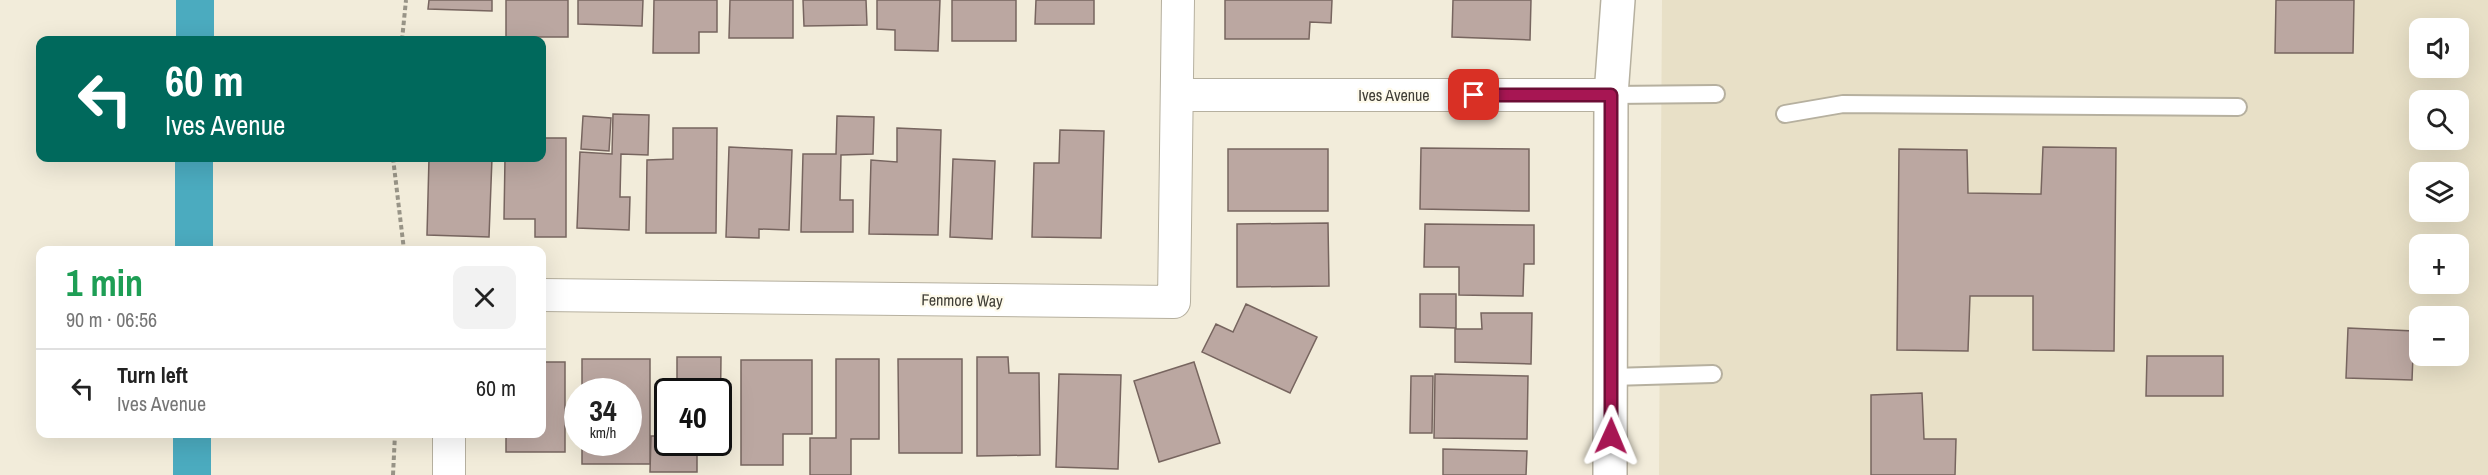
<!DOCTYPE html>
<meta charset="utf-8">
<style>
:root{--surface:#fff;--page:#f2f2f2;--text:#222;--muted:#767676;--line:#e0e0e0}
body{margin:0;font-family:"Archivo Narrow",sans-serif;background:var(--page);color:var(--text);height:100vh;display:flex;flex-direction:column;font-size:22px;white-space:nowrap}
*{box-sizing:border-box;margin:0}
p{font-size:20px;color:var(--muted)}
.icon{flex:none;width:33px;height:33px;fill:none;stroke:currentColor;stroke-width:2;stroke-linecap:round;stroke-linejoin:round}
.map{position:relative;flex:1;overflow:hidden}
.side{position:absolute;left:36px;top:246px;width:510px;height:192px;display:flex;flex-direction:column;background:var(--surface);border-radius:12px;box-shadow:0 6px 24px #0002}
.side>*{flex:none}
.top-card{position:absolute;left:36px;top:36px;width:510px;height:126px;border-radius:12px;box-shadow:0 6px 24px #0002;background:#00695c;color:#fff;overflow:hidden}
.buttons{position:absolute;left:2409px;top:18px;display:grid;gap:12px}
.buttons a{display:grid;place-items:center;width:60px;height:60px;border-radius:12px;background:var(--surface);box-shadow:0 6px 24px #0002;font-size:30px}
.speed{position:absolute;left:564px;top:378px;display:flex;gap:12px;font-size:30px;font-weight:700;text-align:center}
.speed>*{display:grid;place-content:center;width:78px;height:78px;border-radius:50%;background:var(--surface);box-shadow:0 6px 24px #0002;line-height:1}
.speed small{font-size:15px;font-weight:400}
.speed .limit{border:3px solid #111;border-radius:9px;background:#fff;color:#111}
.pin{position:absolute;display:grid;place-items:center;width:51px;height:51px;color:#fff;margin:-26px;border-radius:12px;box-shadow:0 3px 9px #0006}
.me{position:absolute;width:66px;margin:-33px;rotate:1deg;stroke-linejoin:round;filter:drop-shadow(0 0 4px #0008)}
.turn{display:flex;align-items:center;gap:21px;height:126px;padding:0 30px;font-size:27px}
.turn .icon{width:78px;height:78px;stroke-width:2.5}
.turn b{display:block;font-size:42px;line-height:51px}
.round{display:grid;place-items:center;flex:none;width:63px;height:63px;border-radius:12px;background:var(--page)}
.overview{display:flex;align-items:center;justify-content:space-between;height:102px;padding:0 30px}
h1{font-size:36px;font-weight:700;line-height:45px;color:#1e9e55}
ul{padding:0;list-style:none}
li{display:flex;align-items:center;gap:18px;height:78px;padding:0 30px;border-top:2px solid var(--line)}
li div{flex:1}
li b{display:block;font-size:22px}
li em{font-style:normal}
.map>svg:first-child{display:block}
.built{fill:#e8e0c7;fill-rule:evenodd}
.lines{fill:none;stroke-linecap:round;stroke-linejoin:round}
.canal{stroke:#4babbf;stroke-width:38}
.building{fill:#bba7a1;stroke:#77655f;stroke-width:1.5}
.lane-casing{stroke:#b6b09f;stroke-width:20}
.street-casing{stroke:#b6b09f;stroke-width:34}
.secondary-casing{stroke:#b6b09f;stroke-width:36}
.path{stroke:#989487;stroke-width:4;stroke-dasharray:4.5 3;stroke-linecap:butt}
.lane{stroke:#fff;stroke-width:16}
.street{stroke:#fff;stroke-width:32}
.secondary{stroke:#fff;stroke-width:33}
.route-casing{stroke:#6d0e36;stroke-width:15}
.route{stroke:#a71653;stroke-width:10}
.labels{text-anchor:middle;stroke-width:4.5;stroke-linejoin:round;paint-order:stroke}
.street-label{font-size:16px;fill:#3f3d35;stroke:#fefaeb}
</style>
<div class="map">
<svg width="2488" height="475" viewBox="0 0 2488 475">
<rect width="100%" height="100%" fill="#f2ecda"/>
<!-- built -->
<path class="built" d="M 1662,0 L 2488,0 L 2488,475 L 1659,475 ZM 2420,28 L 2458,28 L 2458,68 L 2420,68 ZM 2420,100 L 2458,100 L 2458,140 L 2420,140 ZM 2420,172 L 2458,172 L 2458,212 L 2420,212 ZM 2420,244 L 2458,244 L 2458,284 L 2420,284 ZM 2420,316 L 2458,316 L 2458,356 L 2420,356 Z"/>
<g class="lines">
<!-- canal -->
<path class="canal" d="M 195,40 L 195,0
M 194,250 L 194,158
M 192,475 L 192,434"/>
</g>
<!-- building -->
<path class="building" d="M 429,0 L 492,0 L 492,11 L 428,9 Z
M 506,0 L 568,0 L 568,37 L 506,37 Z
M 578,0 L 643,0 L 642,26 L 578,24 Z
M 654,0 L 717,0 L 717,32 L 699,32 L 699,53 L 653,53 Z
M 730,0 L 793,0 L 793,38 L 729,38 Z
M 803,0 L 866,0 L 867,25 L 804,26 Z
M 877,0 L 940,0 L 938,51 L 895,50 L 895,30 L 877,29 Z
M 952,0 L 1016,0 L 1016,41 L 952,41 Z
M 1036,0 L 1094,0 L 1094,24 L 1035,24 Z
M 1225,0 L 1332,0 L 1331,23 L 1310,22 L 1309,39 L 1225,39 Z
M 1453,0 L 1531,0 L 1530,40 L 1452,37 Z
M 2276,0 L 2354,0 L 2353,53 L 2275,53 Z
M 613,114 L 649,115 L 648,155 L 621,154 L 620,197 L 630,197 L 629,230 L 577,228 L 580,152 L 612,154 Z
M 583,116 L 611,118 L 609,151 L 581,149 Z
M 837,116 L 874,117 L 873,154 L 841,155 L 840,200 L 853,200 L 853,232 L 801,232 L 803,154 L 836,154 Z
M 673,128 L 717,128 L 716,233 L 646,233 L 647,160 L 673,159 Z
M 897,128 L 941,130 L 938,235 L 869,234 L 871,160 L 897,162 Z
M 1060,130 L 1104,131 L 1101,238 L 1032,237 L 1034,163 L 1059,163 Z
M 542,138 L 566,138 L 566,237 L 535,237 L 535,219 L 504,219 L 505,158 L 542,158 Z
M 729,147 L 792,150 L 789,230 L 759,229 L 759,238 L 726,237 Z
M 2043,147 L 2116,148 L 2114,351 L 2033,350 L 2033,296 L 1970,296 L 1968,351 L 1897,350 L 1899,149 L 1967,150 L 1968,193 L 2041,194 Z
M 1421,148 L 1529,149 L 1529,211 L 1420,209 Z
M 1228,149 L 1328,149 L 1328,211 L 1228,211 Z
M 429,158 L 492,158 L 489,237 L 427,235 Z
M 953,159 L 995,161 L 992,239 L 950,237 Z
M 1328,223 L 1329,286 L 1237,287 L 1237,224 Z
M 1425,224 L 1534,225 L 1534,264 L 1524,264 L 1523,296 L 1459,295 L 1459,267 L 1424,267 Z
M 1420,294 L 1456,294 L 1456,328 L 1420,327 Z
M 1246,304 L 1317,337 L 1290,393 L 1202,352 L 1216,324 L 1233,332 Z
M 1481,313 L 1532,313 L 1531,364 L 1455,362 L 1455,329 L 1482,329 Z
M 2348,328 L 2414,331 L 2412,380 L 2346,378 Z
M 2147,356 L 2223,356 L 2223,396 L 2146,396 Z
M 677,357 L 721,357 L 720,438 L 718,392 L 677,392 Z
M 977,357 L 1008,357 L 1009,373 L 1039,373 L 1040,455 L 977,456 Z
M 582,359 L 650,359 L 650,464 L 582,464 L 582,442 L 628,442 L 628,392 L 582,392 Z
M 836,359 L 879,359 L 879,439 L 851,439 L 851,475 L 810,475 L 810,438 L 836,438 Z
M 898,359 L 962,359 L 962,453 L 899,453 Z
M 741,360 L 812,360 L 812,434 L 783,434 L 783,465 L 741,465 Z
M 542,362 L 565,362 L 565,452 L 506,452 L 506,434 L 542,434 Z
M 1194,362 L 1220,443 L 1159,462 L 1134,381 Z
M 1059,374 L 1121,375 L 1118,469 L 1056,467 Z
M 1435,374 L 1528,376 L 1527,439 L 1434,438 Z
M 1411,376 L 1433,376 L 1432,433 L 1410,433 Z
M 1922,393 L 1924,439 L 1956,439 L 1955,475 L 1871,475 L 1871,395 Z
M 651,436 L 668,436 L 668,442 L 697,442 L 697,472 L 650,472 Z
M 1443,449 L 1527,451 L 1526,475 L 1443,475 Z"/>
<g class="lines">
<!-- lane casing -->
<g class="lane-casing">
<path id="lane" d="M 1611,95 L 1716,94
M 1785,114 L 1843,104 L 2238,107
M 1612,377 L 1713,374"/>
</g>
<!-- street casing -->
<g class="street-casing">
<path id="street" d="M 1177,95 L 1611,95
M 542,295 L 1174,302 L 1178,0
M 449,475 L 449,434"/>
</g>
<!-- secondary casing -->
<g class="secondary-casing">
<path id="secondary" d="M 1610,475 L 1611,95 L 1618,0"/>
</g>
<!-- path -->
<path class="path" d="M 402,40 L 406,0
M 393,158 L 404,250
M 393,475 L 395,434"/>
<!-- lane -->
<use href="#lane" class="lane"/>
<!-- street -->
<use href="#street" class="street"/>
<!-- secondary -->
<use href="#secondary" class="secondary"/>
</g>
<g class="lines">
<!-- route casing -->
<g class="route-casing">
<path id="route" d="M 1474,95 L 1611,95 L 1611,436"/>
</g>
<!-- route -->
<use href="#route" class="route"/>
</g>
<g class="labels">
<!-- street labels -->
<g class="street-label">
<text x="1394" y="101">Ives Avenue</text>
<text transform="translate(962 300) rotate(1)" y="6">Fenmore Way</text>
</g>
</g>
</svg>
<div class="buttons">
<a><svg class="icon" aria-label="sound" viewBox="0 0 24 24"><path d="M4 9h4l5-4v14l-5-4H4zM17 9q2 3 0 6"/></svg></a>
<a><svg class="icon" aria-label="search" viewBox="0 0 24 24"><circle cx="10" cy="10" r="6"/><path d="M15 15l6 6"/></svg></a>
<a><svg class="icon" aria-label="layers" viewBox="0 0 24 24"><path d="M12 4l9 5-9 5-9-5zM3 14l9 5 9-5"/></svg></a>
<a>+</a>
<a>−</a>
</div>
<div class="speed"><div>34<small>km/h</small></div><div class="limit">40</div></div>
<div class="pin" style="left:1474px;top:95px;background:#d93025"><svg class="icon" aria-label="arrive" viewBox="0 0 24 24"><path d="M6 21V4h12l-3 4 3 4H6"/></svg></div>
<svg class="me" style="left:1611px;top:436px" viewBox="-20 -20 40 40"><path d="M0-17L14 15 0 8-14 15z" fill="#a71653" stroke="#fff" stroke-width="4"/></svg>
<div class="top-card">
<div class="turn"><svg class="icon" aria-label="left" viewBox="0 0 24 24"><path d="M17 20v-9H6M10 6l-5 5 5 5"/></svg><div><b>60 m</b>Ives Avenue</div></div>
</div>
<section class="side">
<div class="overview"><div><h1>1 min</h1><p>90 m · 06:56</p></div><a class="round"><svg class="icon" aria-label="close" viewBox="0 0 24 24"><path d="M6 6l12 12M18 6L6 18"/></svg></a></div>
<ul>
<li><svg class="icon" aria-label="left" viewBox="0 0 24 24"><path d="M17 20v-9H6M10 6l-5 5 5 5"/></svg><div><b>Turn left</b><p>Ives Avenue</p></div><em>60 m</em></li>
</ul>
</section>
</div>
